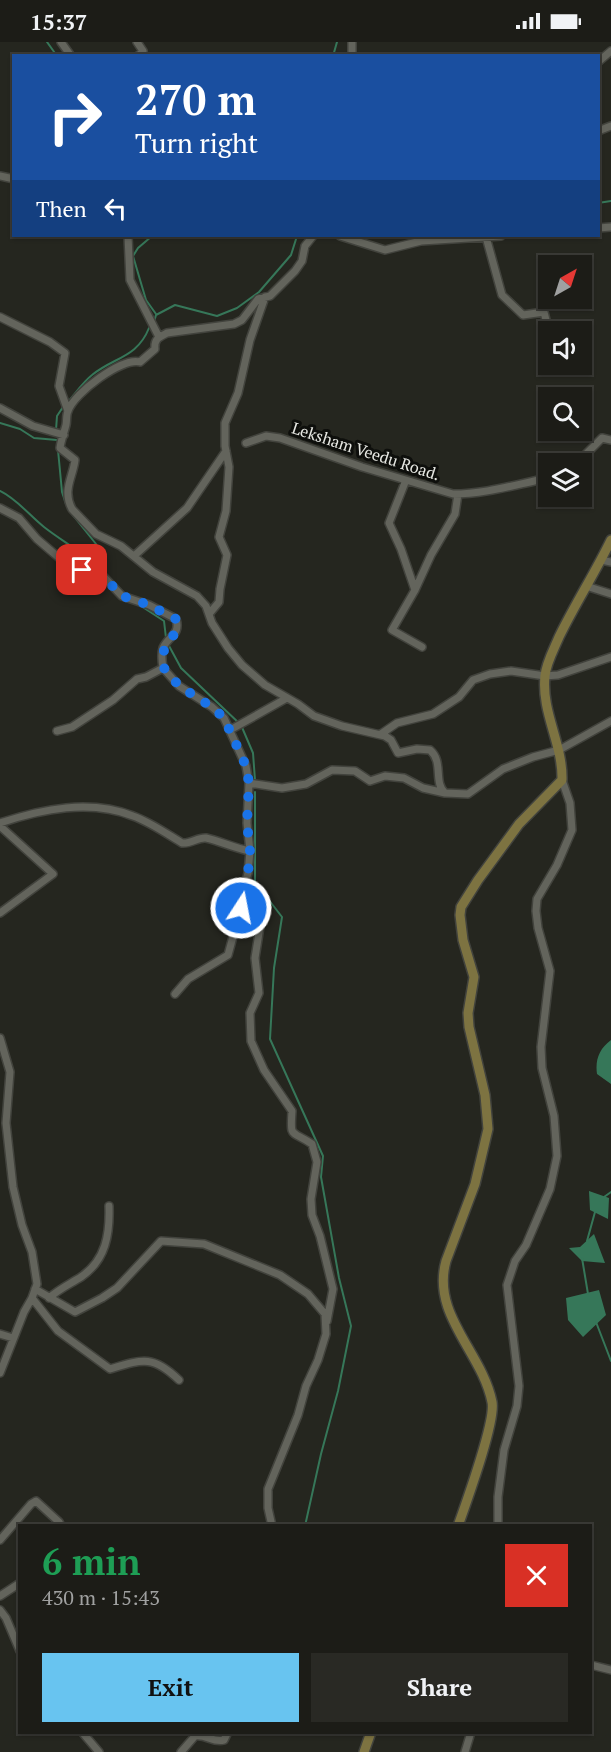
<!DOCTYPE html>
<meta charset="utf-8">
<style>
:root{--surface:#1c1c17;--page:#292924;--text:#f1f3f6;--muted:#a0a1a1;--line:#3a3a36;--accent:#68c4f0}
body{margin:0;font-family:"PT Serif",serif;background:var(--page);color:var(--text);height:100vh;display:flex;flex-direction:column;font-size:22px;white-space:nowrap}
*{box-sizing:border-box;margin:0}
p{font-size:20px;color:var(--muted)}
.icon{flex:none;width:33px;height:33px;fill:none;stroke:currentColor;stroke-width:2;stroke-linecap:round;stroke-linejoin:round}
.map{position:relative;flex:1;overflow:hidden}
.sheet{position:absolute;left:18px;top:1482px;width:574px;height:210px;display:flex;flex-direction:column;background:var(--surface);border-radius:0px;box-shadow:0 2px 4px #0004,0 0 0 2px var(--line)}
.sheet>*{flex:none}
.guide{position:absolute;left:12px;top:12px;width:588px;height:183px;border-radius:0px;box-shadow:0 2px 4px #0004,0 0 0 2px var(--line);background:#1a4fa0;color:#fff;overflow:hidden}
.needle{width:39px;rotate:39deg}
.fabs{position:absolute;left:538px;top:213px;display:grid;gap:12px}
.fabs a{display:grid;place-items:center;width:54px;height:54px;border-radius:0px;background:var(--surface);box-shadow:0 2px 4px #0004,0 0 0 2px var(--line);font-size:30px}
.pin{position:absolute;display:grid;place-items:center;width:51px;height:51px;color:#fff;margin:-26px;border-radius:12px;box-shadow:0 3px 9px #0006}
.me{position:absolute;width:66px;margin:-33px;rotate:11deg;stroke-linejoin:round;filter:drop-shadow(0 0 4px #0008)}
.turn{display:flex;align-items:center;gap:21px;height:126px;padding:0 24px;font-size:27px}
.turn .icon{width:78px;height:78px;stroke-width:2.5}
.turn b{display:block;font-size:42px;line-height:51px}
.then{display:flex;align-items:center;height:57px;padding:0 24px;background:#0003;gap:12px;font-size:22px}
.round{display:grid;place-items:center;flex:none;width:63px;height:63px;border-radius:0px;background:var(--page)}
.headline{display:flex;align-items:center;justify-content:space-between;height:102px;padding:0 24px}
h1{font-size:36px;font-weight:700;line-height:45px;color:#1e9e55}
.button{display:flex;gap:12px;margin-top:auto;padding:12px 24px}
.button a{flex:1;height:69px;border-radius:0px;background:var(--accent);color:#111;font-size:24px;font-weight:700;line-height:69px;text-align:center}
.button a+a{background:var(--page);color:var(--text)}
.status{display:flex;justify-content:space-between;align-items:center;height:42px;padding:0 30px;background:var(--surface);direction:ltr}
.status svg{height:16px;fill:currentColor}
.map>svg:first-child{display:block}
.water{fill:#367759}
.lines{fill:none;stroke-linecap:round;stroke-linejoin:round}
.stream{stroke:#367759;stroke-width:2}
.street-casing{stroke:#42433d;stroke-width:10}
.secondary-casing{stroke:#42433d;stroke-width:12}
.street{stroke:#63645c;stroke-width:7}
.secondary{stroke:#7d7341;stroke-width:9}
.route{stroke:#1a73e8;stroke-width:10;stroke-dasharray:0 18}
.labels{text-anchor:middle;stroke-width:6;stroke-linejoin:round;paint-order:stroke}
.street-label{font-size:16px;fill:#e7e8e3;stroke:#0e0f0c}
</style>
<div class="status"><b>15:37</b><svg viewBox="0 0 49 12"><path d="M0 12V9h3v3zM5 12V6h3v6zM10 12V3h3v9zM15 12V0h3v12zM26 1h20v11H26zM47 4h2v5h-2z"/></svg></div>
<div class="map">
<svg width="611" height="1710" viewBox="0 0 611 1710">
<rect width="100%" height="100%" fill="#25261f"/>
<!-- water -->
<path class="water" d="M 611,998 L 611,1042 L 597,1032 C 595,1018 599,1007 611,998 Z
M 589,1149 L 609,1156 L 608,1177 L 590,1168 Z
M 594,1192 L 605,1221 L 582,1219 L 569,1206 L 580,1205 Z
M 599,1248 L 606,1273 L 583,1295 L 568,1278 L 566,1256 Z"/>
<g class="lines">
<!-- stream -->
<path class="stream" d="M 47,0 L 57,14
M 333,14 L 337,0
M 598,161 L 611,159
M 152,194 L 138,206 L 133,214 L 146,258 L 156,272
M 154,280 L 156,273 L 175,263 L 217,274 L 237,266 L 259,250 L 291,213 L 297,194
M 67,361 C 75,352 83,340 92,333 C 114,315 137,316 149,286
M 0,381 L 20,387 L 34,396 L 57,398
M 56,388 L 57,374 L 63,365
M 58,408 L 62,450 L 66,462
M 0,449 C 17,457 30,474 44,485 C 63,500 85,511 101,529
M 68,467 L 96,502 L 97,509 L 90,518
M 141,564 L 164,579 L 166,596
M 168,602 L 181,626 L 241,683 L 253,711 L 255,738
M 255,750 L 255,840 L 282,875 L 274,926 L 270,997 L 323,1114 L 321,1135 L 339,1236 L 351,1284 L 338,1349 L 321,1412 L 305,1484
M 604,1155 L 611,1150
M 587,1199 L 595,1170
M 582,1216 L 588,1252
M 596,1280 L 611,1319"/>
<!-- street casing -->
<g class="street-casing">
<path id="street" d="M 61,0 L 71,14
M 137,0 L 143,9 L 138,14
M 352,14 L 352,0
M 598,20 L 611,9
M 598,89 L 611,84
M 0,134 L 14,137
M 598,186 L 611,185
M 128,194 L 130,238 L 159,295
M 313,194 L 305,204 L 302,219 L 295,229 L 270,254 L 258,257 L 242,278 L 234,282 L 167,291 C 159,295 154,297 155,307 L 140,320 C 122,315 74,351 68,369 C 66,373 67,379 66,383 C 64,391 61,398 60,406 L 75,418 C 73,435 62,448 72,467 L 96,492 L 121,504 L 153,530 L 197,554 L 206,564 L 212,581 L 228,606 L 242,623 L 265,643 L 298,662 L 314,674 L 342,684 L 385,694 L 391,698 L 398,711 L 417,707 L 430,708 C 444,720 433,740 445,751 L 468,752 L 503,727 L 533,715 L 559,708 L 611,679
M 340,194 L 385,208 L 421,199 L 501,194
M 486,195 L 502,253 L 523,273 L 544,270 L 549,290
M 0,275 L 50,300 L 65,311 L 59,344 L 68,369
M 0,366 L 33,384 L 64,393
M 246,401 L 266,394 L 280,396 L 362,425 L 453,452 C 486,452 517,442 549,436
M 576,422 L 602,396 L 611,398
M 406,438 L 389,481 L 401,507 L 415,548
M 0,466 L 19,476 L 37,497 L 64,520 L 82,528 L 101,532 L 122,554 L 149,563 L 176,577 C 181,593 168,594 163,606 C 161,612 162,620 163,626 L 179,644 L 212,665 L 224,676 L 246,724 L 249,741 L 247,781 L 250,809 L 248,831 L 241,857 L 258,865 L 262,872 L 255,916 L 259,951 L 250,971 L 251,999 L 264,1028 L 292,1069 C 290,1097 291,1088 312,1102 L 317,1120 L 311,1157 L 312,1173 L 320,1194 L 333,1247 L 327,1279
M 134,514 L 187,466 L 226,409
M 601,518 L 611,520
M 586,544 L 611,552
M 209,572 L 219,560 L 220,547 L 227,513 L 219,495 L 226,469 L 229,425 L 225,404 L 225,381 L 238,351 L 250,298 L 265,255
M 422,605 L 392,588 L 415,548 L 431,513 L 455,472 L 458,452
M 230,688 L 287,656
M 57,689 L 72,685 L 113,658 L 137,637 L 146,635 L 163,626
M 381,692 L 397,681 L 433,672 L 459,655 L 473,638 L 490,632 L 511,629 L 545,634 L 558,633 L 611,615
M 249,741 L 282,746 L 306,742 L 332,728 L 355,729 L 370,739 L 385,734 L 404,736 L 423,746 L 445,751
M 0,781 C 42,767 90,757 133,774 C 150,780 167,792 182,801 C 191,802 198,795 206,796 C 220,799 234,806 250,809
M 0,784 L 53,832 L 0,871
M 175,952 L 188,937 L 228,913 L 243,858
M 0,996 L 10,1030 L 6,1081 L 13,1145 L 22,1183 L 32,1210 L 37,1242 L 32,1256 L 24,1270 L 0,1331
M 35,1247 L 75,1270 L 102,1256 L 117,1246 L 161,1199 L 204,1202 L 280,1233 L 308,1252 L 325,1272 L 326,1292 L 318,1318 L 306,1344 L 298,1373 L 268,1447 L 268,1466 L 272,1484
M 32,1256 L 58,1289 L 110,1327 C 143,1317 153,1313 179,1338
M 49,1256 C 59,1247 70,1242 81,1235 C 106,1218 110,1192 109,1164
M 0,1292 L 13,1296
M 498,1484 L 498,1455 L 504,1408 L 517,1364 L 519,1344 L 507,1243 L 515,1219 L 526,1203 L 550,1147 L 557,1114 L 554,1074 L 542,1026 L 541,1005 L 550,929 L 538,886 L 536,869 L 537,857 L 557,823 L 572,788 L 570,761 L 562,738
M 0,1498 L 31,1462 L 36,1459 L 59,1480 L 61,1484
M 0,1554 L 20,1541
M 0,1568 L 6,1576 L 20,1609
M 591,1623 L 611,1628
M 82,1690 L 99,1710
M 181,1710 L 195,1694 C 206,1692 213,1701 224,1698 L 228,1690
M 465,1710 L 471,1690"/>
</g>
<!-- secondary casing -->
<g class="secondary-casing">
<path id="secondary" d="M 458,1484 C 466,1461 496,1379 492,1360 C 482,1310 431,1273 446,1219 L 475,1142 L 488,1087 L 485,1053 L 469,985 L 468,971 L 474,935 L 463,898 L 460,873 L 461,865 L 478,838 L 519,782 L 562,738 C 563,702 541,670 545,634 C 546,621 554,607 559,595 C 575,562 595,531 611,498
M 364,1710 L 371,1690"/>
</g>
<!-- street -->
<use href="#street" class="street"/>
<!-- secondary -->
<use href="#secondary" class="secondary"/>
</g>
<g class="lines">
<!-- route -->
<path class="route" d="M 82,528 L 101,532 L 122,554 L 149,563 L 176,577 C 182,597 157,598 164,626 L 179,644 L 212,665 L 224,676 L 246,724 L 249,741 L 247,781 L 250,809 L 248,831 L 244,845 L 241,866"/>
</g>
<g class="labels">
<!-- street labels -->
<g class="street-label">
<text transform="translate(366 409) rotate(18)" y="6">Leksham Veedu Road.</text>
</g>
</g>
</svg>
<div class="fabs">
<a><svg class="needle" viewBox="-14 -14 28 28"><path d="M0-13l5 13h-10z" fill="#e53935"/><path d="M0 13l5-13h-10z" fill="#a0a1a1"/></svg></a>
<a><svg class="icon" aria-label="sound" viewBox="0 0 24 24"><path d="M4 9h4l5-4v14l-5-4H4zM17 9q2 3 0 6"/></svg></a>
<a><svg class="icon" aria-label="search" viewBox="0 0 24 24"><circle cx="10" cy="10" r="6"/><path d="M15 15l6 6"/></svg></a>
<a><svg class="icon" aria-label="layers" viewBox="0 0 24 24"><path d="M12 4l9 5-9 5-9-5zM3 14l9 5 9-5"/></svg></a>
</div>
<div class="pin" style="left:82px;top:528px;background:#d93025"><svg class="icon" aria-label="arrive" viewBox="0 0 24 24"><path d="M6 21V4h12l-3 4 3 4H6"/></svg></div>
<svg class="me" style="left:241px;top:866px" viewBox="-20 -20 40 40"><circle r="17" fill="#1a73e8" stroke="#fff" stroke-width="3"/><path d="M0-11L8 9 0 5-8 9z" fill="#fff"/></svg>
<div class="guide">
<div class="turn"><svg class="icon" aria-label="right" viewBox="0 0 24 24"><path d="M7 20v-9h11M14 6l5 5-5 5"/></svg><div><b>270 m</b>Turn right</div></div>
<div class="then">Then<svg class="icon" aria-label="left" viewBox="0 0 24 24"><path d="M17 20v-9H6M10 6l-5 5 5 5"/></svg></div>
</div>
<section class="sheet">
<div class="headline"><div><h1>6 min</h1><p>430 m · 15:43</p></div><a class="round" style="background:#d93025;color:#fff"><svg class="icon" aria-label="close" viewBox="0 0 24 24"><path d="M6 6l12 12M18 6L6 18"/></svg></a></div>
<div class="button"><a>Exit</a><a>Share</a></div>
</section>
</div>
